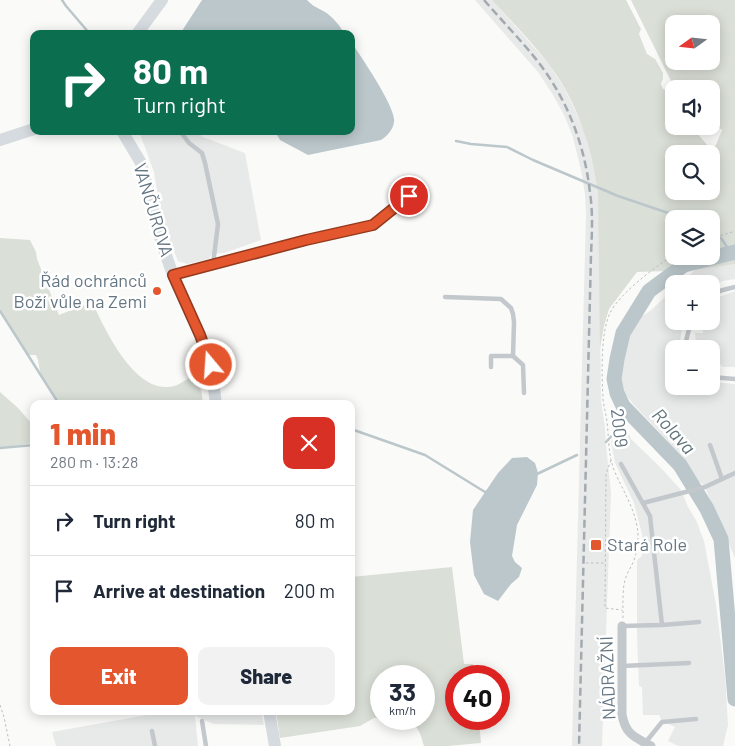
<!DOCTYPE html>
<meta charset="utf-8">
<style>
:root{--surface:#fff;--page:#f2f2f3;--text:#1f2937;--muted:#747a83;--line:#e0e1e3;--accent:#e4572e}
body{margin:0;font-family:Barlow,sans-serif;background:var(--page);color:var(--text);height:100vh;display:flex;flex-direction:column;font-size:19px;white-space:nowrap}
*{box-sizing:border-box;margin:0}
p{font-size:16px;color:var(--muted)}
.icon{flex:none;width:28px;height:28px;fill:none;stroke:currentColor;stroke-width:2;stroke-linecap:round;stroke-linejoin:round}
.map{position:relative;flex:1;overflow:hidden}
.sheet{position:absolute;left:30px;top:400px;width:325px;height:315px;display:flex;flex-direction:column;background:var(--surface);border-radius:10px;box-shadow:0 2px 12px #0003}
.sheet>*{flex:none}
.banner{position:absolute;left:30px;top:30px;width:325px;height:105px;border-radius:10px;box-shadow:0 2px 12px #0003;background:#0b6e4f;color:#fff;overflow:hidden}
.needle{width:32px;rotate:255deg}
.buttons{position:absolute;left:665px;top:15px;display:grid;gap:10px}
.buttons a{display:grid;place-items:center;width:55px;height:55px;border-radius:10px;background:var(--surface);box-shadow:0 2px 12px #0003;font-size:25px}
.speed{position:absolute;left:370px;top:665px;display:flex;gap:10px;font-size:25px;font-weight:700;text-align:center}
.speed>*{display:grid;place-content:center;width:65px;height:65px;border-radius:50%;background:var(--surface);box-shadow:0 2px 12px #0003;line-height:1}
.speed small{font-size:12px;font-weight:400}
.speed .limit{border:8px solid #d22;background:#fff;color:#111}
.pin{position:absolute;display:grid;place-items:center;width:42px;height:42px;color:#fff;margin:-21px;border:2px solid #fff;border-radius:50%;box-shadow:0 1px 5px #0007}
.me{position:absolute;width:55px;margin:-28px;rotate:342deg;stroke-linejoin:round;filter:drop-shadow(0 0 4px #0008)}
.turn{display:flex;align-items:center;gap:18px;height:105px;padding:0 20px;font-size:22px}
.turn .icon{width:65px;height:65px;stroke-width:2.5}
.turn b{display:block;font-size:35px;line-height:42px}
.round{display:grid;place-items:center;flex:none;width:52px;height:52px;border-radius:10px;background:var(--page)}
.overview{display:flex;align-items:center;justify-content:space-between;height:85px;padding:0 20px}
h1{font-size:30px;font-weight:800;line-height:38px;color:var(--accent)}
.action{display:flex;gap:10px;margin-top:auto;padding:10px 20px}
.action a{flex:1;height:58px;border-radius:10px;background:var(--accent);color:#fff;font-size:20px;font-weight:800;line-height:58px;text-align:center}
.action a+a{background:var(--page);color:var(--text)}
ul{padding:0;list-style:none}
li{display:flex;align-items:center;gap:15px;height:70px;padding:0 20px;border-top:1px solid var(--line)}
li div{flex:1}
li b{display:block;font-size:19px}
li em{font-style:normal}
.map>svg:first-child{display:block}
.built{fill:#e8e9e9}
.green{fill:#dadfd7;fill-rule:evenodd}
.water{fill:#bbc7cb}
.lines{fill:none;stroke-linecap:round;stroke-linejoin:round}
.stream{stroke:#bbc7cb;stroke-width:2.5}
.river{stroke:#bbc7cb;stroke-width:15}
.path{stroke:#bbbfc2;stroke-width:1;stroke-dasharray:2.5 2.5;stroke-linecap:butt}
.lane{stroke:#c3c8cc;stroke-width:4.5}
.street{stroke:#c3c8cc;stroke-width:9}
.secondary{stroke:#d6dbdf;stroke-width:12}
.rail{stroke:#a2aab0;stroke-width:2.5;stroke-dasharray:8 4;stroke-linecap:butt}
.route-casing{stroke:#94391e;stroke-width:12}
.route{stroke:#e4572e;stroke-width:9}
.poi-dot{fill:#e4572e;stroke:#fff;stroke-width:2}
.labels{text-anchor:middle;stroke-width:5;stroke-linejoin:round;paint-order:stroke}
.street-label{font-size:18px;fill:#657683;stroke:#fff}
.poi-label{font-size:18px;fill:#657683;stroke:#fff;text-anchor:end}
.water-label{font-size:19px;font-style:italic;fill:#60757c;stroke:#fff}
</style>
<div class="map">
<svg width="735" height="746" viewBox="0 0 735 746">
<rect width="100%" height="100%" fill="#fafaf8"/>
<!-- built -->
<path class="built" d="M 475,0 L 492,0 L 549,64 L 564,88 L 575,110 L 585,133 L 595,173 L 598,194 L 599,214 L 601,400 L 605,428 L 606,445 L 611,493 L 602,746 L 572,746 L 586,214 L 585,195 L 582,175 L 573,137 L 564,115 L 553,95 L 538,72 Z
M 139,131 L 196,131 L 203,137 L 245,153 L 261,240 L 224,253 L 212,254 L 209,259 L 187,264 L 178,261 L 168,236 L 158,197 L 154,172 Z
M 735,264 L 735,279 L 723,281 L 711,287 L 711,284 L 680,284 L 695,270 Z
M 674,289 L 674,321 L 683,321 L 679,349 L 674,349 L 674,386 L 711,386 L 711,382 L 735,384 L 735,558 L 704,485 L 694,479 L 682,456 L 634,405 L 626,395 L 621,380 L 621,366 L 626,345 L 631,331 L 639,318 L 650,311 Z
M 735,291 L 735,367 L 723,367 L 720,364 L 711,364 L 711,349 L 696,349 L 695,333 L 703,333 L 703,321 L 711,321 L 711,300 Z
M 629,434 L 631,439 L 662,469 L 681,490 L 688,507 L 696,520 L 704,541 L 716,605 L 725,676 L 728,725 L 723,746 L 678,746 L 668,741 L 675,727 L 662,721 L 659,715 L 643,715 L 642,687 L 639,686 L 637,636 L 637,560 L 642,556 L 642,534 L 634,503 L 615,463 L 611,441 Z
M 169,711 L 261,711 L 264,725 L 214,724 L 195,716 L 198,746 L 56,746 L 52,732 Z"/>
<!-- green -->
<path class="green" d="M 492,0 L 626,0 L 641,29 L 639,34 L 647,54 L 655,59 L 663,73 L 663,79 L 661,84 L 663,89 L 669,91 L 672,96 L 670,105 L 674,107 L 674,126 L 691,126 L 713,152 L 722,130 L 711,123 L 711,89 L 675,89 L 631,0 L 735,0 L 735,264 L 695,270 L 637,272 L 609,309 L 604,326 L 600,348 L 598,194 C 592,147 577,101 548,63 C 531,41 511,21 492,0 ZM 674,24 L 711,24 L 711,61 L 674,61 ZM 674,154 L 711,154 L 711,191 L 674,191 ZM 674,219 L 711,219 L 711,256 L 674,256 Z
M 0,238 L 30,240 L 36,252 L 37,259 L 59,315 L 92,302 C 105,329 131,386 165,387 C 174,388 184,382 190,377 C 201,381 202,393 203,404 L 58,404 L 40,372 L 38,360 L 36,355 L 29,355 L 20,343 L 0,311 Z
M 0,392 L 18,408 L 32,424 L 33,443 L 0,448 Z
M 452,567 L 464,664 L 473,664 L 474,676 L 456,676 L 456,719 L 479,719 L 481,743 L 448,746 L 424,746 C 420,732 418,724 403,719 L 424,719 L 424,676 L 381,676 L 381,718 L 374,718 L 360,726 L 280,738 L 276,711 L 351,711 L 351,577 Z"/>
<!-- water -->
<path class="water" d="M 202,0 L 307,0 C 312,6 318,8 325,12 C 333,17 340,26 345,34 L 180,34 Z
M 351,42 C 360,55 397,109 394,122 C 393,130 387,136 381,140 L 308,155 L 280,140 L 276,133 L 276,131 L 351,131 Z
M 527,457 L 535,463 L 538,473 L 537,485 L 517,525 L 512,556 L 515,562 L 522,568 L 519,577 L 511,584 L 498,601 L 484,594 L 474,575 L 470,542 L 473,510 L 498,473 L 512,458 Z"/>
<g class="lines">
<!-- stream -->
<path class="stream" d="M 62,0 L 66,6 L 90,34
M 456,141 L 471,144 L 507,147 L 533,160 L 618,196 L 686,219
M 711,228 L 719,234
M 721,238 L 731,253
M 0,311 L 59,404
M 351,429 L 425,455 L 485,492 L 487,491
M 606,442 L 621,426 L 623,406
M 0,448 L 34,445
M 537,474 L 577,455"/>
<!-- river -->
<path class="river" d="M 735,252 L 684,265 L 649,291 L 623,333 L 617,359 L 614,379 L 617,393 L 623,406 L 680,465 L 707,509 L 721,539 L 735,699"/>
<!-- path -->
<path class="path" d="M 711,239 L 735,231
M 611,460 L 606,474 L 605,608 L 622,610
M 586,563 L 605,563
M 623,618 C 623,607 622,586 626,577 C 628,571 632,566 634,560 C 638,549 639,537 637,526 C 633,505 622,489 614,470 C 608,454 609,438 607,422 C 606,414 604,407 603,399 C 602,375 600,335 610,313 C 618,295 657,265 674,255
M 0,705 L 4,717 L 10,746"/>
<!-- lane -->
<path class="lane" d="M 180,131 L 189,143 L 202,153 L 205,163 L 218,224 L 213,264
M 711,294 L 723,290 L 735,287
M 445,297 L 501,299 L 511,308 L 513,314 L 514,322 L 513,356 L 491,356 L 491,367
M 684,349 L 691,321
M 513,356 L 523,365 L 524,393
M 711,377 L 735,379
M 710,445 L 722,479
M 621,464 L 650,516 L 662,625
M 643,503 L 705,487 L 735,473
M 622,626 L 662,625 L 699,622
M 622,666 L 689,663
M 202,721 L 206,746
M 152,731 L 155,746
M 645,743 L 662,722 L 696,719"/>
<!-- street -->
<path class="street" d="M 173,275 L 306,240 L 373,225 L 409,196
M 622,626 L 622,714 C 625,734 634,737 651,746"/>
<!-- secondary -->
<path class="secondary" d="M 137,34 L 162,0
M 122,131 L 141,163 L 162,244 L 173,275 L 200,335 L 209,357 L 211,365 L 216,404
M 0,140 L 34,129
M 269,711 L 275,746"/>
<!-- rail -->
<path class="rail" d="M 484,0 C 502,21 522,41 539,63 C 568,101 585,146 590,193 C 593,213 592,233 591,254 L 579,746"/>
</g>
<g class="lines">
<!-- route casing -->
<g class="route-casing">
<path id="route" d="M 211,365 L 200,335 L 173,275 L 306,240 L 373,225 L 409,196"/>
</g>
<!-- route -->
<use href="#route" class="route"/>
</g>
<!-- markers -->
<g class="poi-dot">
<circle cx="157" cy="291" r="5"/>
<rect x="590" y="539" width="12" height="12" rx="2.5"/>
</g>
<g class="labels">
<!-- street labels -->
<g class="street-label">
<text transform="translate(153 210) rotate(73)" y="6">VANČUROVA</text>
<text transform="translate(619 428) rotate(83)" y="6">2009</text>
<text transform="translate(608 678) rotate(-92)" y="6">NÁDRAŽNÍ</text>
</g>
<!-- poi labels -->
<g class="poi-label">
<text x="147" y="287">Řád ochránců<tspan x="147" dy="21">Boží vůle na Zemi</tspan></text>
<text x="607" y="551" text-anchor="start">Stará Role</text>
</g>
<!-- water labels -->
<g class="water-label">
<text transform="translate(674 431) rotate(48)" y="7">Rolava</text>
</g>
</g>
</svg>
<div class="buttons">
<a><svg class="needle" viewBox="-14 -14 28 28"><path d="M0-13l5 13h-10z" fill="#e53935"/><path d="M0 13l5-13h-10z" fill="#747a83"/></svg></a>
<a><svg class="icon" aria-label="sound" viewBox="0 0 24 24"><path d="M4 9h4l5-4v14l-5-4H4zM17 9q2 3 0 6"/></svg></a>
<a><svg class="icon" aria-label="search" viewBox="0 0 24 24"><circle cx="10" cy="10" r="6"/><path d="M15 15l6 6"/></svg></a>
<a><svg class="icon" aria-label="layers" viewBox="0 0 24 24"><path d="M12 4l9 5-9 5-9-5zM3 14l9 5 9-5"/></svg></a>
<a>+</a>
<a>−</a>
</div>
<div class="speed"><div>33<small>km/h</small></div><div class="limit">40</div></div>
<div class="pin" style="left:409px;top:196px;background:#d93025"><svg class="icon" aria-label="arrive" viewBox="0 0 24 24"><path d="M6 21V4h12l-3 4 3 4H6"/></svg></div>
<svg class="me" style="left:211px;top:365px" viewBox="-20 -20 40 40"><circle r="17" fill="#e4572e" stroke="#fff" stroke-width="3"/><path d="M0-11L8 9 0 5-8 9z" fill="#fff"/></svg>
<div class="banner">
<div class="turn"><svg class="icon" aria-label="right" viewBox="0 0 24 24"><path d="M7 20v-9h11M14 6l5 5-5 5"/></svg><div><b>80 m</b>Turn right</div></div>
</div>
<section class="sheet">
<div class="overview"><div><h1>1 min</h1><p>280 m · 13:28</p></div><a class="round" style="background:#d93025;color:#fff"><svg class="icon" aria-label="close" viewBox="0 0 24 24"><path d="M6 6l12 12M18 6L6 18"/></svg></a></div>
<ul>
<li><svg class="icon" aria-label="right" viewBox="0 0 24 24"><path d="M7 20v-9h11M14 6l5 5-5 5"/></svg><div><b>Turn right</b></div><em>80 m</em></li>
<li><svg class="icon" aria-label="arrive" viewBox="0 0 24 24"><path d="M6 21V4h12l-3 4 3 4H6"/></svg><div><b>Arrive at destination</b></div><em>200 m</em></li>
</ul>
<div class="action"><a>Exit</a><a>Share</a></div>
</section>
</div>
